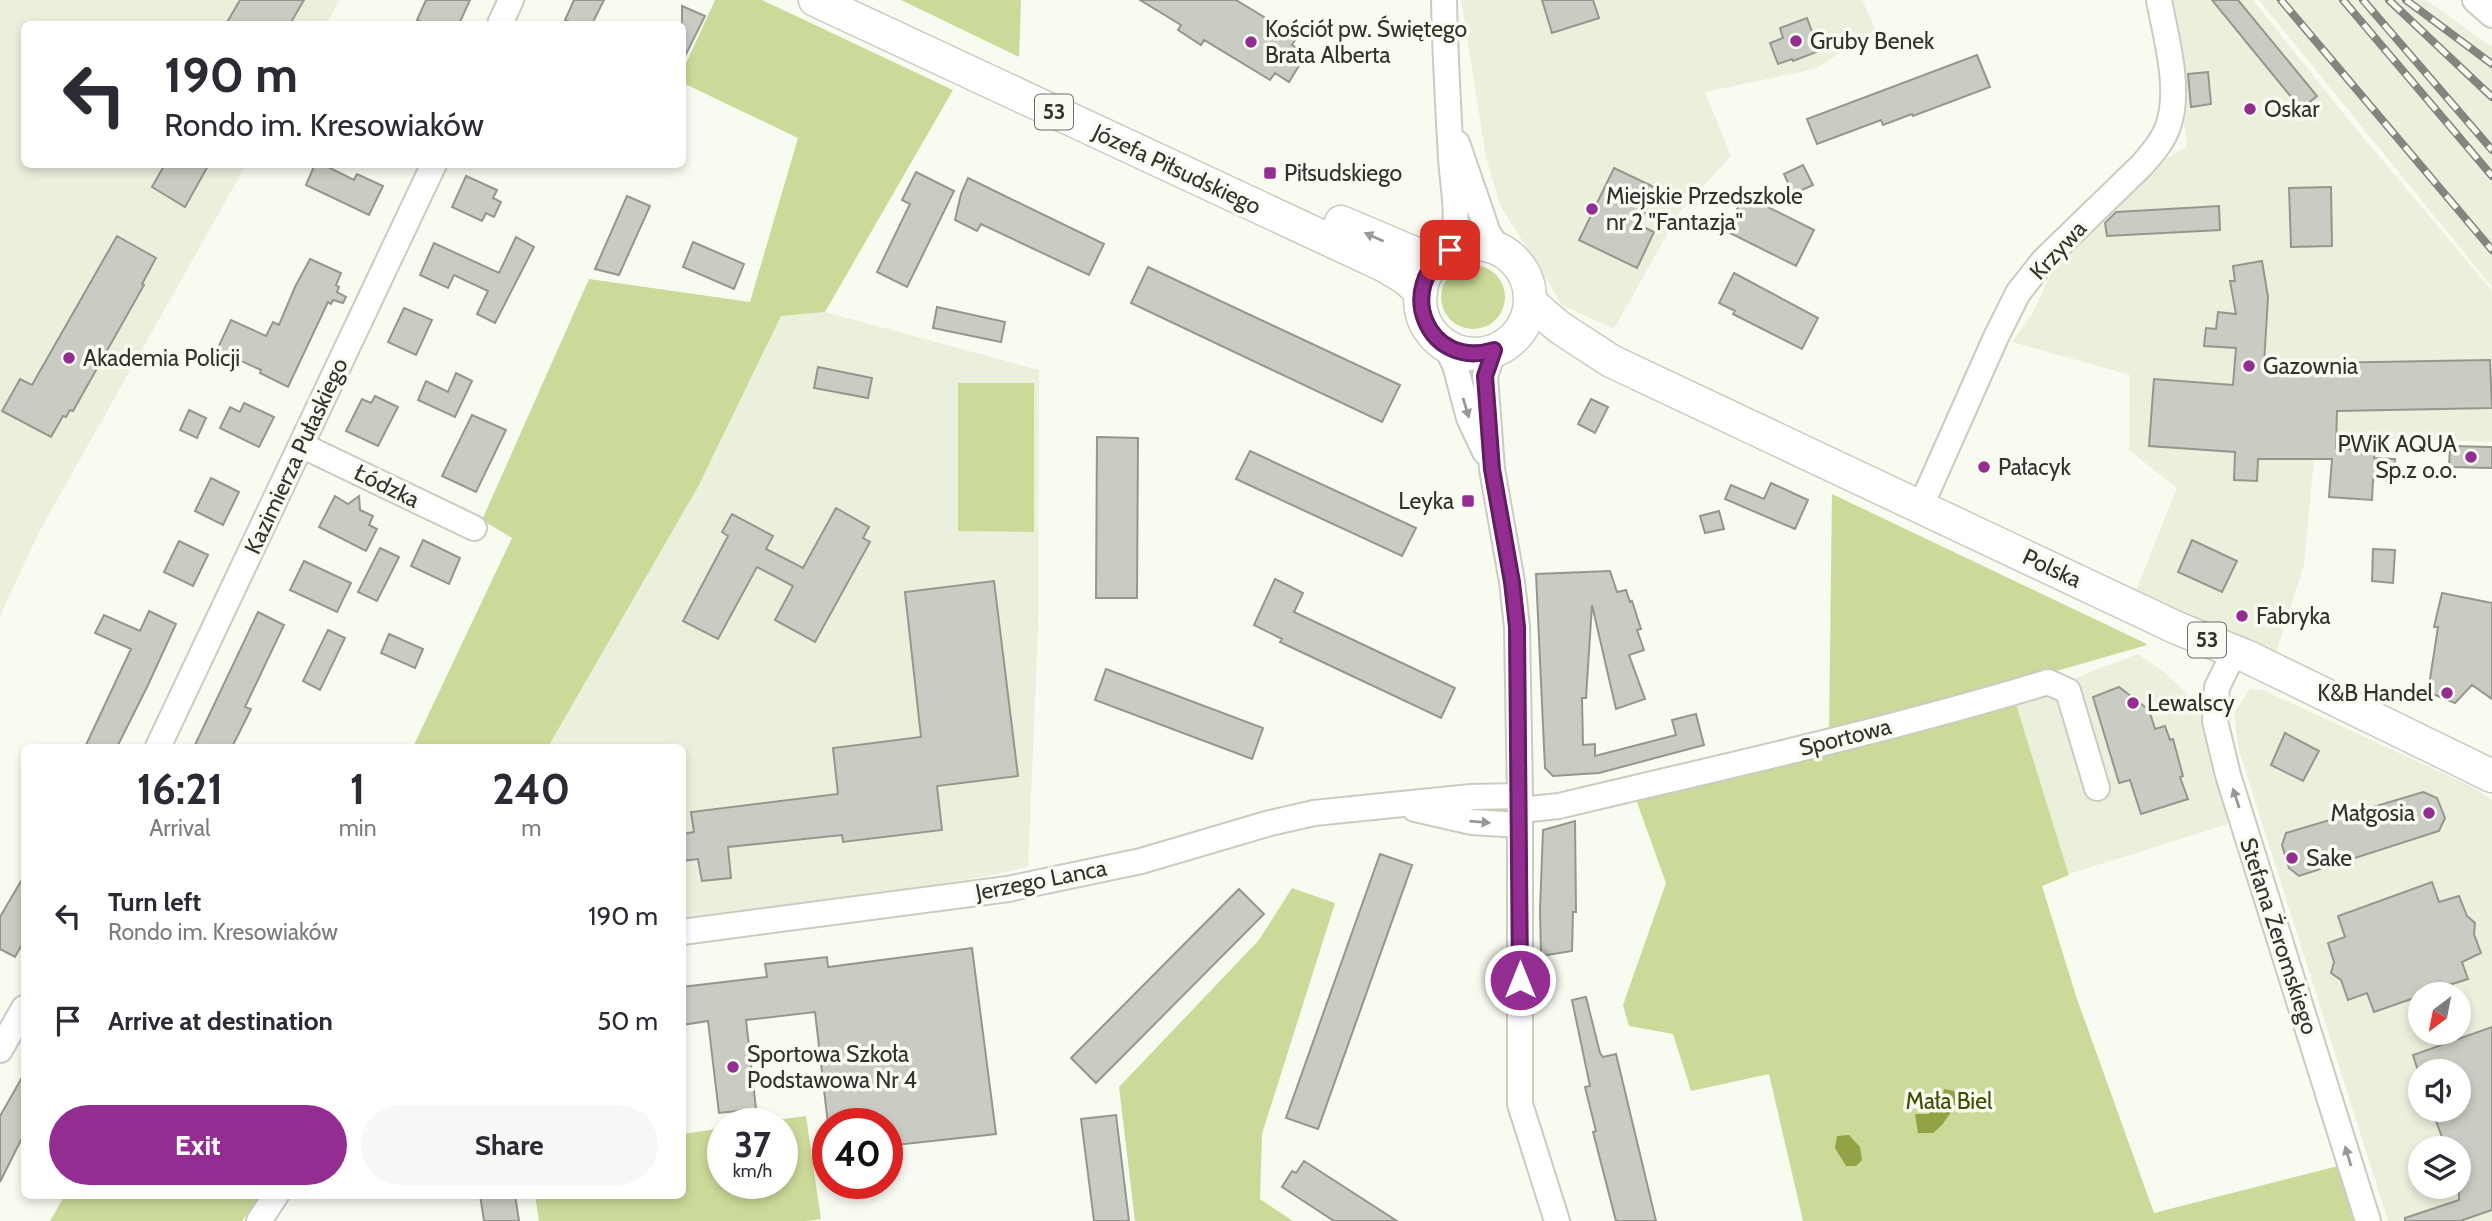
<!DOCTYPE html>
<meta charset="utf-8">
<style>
:root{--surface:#fff;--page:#f7f7f7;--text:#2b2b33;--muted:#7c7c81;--accent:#942d92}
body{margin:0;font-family:Cabin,sans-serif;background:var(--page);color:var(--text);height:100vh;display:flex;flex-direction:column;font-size:26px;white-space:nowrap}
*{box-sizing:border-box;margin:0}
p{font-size:23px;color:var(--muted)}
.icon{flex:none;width:38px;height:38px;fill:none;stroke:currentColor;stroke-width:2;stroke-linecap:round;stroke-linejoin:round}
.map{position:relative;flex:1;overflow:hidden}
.sheet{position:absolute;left:21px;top:744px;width:665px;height:455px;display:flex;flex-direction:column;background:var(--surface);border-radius:10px;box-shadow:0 4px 10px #0003}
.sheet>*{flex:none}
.top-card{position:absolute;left:21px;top:21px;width:665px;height:147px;border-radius:10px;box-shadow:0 4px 10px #0003;background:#fff;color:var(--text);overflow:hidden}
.needle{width:46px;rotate:212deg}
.fabs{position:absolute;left:2408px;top:982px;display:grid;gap:14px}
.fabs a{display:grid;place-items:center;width:63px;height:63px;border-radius:50%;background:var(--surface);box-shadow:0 4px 10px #0003;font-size:35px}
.speed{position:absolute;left:707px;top:1108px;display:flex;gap:14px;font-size:35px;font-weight:700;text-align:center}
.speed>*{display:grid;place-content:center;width:91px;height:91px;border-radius:50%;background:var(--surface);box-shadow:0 4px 10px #0003;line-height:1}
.speed small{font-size:18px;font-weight:400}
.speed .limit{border:10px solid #d22;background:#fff;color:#111}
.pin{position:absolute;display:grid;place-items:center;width:60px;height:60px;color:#fff;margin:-30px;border-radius:14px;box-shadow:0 4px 10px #0006}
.me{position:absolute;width:77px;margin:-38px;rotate:0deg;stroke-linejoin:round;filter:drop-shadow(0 0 5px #0008)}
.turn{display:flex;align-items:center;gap:24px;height:147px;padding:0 28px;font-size:32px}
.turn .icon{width:91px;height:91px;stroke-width:2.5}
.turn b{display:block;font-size:49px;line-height:60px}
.eta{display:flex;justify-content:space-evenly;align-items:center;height:119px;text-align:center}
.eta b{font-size:42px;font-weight:700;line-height:49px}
.button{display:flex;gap:14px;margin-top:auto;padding:14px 28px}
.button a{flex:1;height:80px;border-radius:42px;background:var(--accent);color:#fff;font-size:28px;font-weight:700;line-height:80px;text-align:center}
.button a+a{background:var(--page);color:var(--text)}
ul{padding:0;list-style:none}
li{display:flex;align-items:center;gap:21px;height:105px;padding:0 28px}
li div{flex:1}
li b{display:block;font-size:26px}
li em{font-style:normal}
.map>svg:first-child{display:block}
.built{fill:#ebf0dd;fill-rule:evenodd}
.green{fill:#cbda98}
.water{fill:#92a346}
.building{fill:#c9ccc2;stroke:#95978d;stroke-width:2}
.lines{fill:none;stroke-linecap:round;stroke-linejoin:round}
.minor-casing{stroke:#c9ccc1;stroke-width:28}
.major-casing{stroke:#c9ccc1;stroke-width:35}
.minor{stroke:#fff;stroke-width:24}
.major{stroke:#fff;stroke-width:32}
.rail-casing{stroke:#84857f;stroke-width:8}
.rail{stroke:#f8fbf0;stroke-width:5;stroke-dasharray:16;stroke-linecap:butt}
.oneway{fill:#989997}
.route-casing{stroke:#601d5f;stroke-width:18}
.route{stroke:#942d92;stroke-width:12}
.poi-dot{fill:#942d92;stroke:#f8fbf0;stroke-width:2.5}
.labels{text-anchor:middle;stroke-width:7;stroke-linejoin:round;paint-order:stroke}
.shield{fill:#f8fbf0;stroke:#6d6f69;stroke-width:2}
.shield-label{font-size:21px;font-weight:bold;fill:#32332f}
.poi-label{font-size:23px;fill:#32332f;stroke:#f8fbf0;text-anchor:start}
.street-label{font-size:23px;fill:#32332f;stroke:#f8fbf0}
.park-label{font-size:23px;fill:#414c03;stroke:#f8fbf0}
</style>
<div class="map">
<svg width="2492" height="1221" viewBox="0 0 2492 1221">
<rect width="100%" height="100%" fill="#f8fbf0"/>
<!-- built -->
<path class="built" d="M 0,0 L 340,0 L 326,24 L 24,24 L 24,164 L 246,165 L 39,532 L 0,616 Z
M 1461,0 L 1862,0 L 1876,30 L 1815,69 L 1705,92 L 1731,156 L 1679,213 L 1614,329 L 1562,305 L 1500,205 L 1486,157 Z
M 2167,0 L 2253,0 L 2343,113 L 2492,291 L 2492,442 L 2316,436 L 2304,565 L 2275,656 L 2136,591 L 2177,488 L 2129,450 L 2130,375 L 2012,342 L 2032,314 L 2056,263 L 2154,166 L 2187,146 Z
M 2259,0 L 2426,0 L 2492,47 L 2492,287 Z
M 825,312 L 1039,370 L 1038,632 L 1028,867 L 982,877 L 820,902 L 683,920 L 682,747 L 548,747 L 699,485 L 781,316 Z
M 2138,654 L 2164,672 L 2205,711 L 2228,824 L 2069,874 L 2015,701 Z
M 2250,689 L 2263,690 L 2473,787 L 2492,800 L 2492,1221 L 2388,1221 L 2238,747 L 2234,713 ZM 2420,994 L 2459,994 L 2459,1032 L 2420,1032 ZM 2420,1071 L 2459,1071 L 2459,1110 L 2420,1110 ZM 2420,1148 L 2459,1148 L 2459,1186 L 2420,1186 Z"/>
<!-- green -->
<path class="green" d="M 715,0 L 762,0 L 953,90 L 825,312 L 781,316 L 699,485 L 548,747 L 413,747 L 512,538 L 482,520 L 589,279 L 750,302 L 798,138 L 683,83 L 683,70 Z
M 901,0 L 1021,0 L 1019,57 Z
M1441 297a32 32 0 1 1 64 0a32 32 0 1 1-64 0Z
M 958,383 L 1034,383 L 1034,532 L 958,531 Z
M 1832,494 L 2145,643 L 2147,645 L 1829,736 Z
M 2015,701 L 2069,875 L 2042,886 L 2076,996 L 2154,1213 L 2338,1166 L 2356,1221 L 1803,1221 L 1769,1074 L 1691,1091 L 1673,1034 L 1629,1026 L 1623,1005 L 1666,883 L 1634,794 Z
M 1292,888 L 1335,903 L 1262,1134 L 1260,1199 L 1293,1221 L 1135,1221 L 1119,1087 L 1259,940 Z
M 806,1116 L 821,1219 L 806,1221 L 539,1221 L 535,1195 L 682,1195 L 683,1134 L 723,1128 L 723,1183 L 782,1183 L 782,1124 L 754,1123 Z
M 65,1195 L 260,1195 L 242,1221 L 50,1221 Z"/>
<!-- water -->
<path class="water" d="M 1944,1089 L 1954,1091 L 1958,1102 L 1942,1125 L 1933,1133 L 1918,1133 L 1915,1114 L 1928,1114 L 1941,1107 Z
M 1849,1135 L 1860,1147 L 1862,1160 L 1856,1166 L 1846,1166 L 1835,1148 L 1837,1136 Z"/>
<!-- building -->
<path class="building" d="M 240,0 L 304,0 L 290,24 L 226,24 Z
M 426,0 L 470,0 L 459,24 L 427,24 L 417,20 Z
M 574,0 L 604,0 L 592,24 L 575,24 L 565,20 Z
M 1140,0 L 1236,0 L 1297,37 L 1292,45 L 1306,54 L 1289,82 L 1275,73 L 1270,80 L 1204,40 L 1201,45 L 1178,30 L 1181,25 Z
M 1542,0 L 1593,0 L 1599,18 L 1552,33 Z
M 2212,0 L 2238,0 L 2317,96 L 2301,109 Z
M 682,6 L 705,16 L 682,62 Z
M 1807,18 L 1819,51 L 1793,61 L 1792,59 L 1778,64 L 1770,43 L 1783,38 L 1780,28 Z
M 1977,55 L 1990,87 L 1913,116 L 1912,114 L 1883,125 L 1881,120 L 1817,144 L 1807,119 Z
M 2208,72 L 2211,104 L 2191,107 L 2188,74 Z
M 165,164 L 209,164 L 185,207 L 152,187 Z
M 315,164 L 322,164 L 354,180 L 357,174 L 383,186 L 369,215 L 306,185 Z
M 1803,165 L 1813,185 L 1793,194 L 1784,174 Z
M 1614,168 L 1656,188 L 1639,225 L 1654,232 L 1637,268 L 1579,240 Z
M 916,172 L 954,191 L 907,287 L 877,272 L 910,204 L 902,200 Z
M 466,176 L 497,190 L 493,198 L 501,202 L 494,217 L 486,213 L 482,221 L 452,207 Z
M 968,178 L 1104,244 L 1089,275 L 981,224 L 977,231 L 955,220 L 961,194 Z
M 2331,187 L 2332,246 L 2291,247 L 2289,188 Z
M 1744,195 L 1814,230 L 1796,266 L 1726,231 Z
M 627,196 L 650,206 L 619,275 L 595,269 Z
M 2219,206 L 2220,230 L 2107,236 L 2105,223 L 2116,212 Z
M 117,236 L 156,258 L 142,284 L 144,285 L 73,411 L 70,410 L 66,417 L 63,416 L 51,437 L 2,411 L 20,379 L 32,385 Z
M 516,237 L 534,247 L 495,323 L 477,314 L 488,291 L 454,275 L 448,288 L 420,275 L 434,243 L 499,273 Z
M 693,242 L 744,264 L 734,289 L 683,267 Z
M 310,259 L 341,273 L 336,285 L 339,287 L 337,292 L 346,297 L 343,303 L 333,300 L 331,304 L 328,302 L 288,387 L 260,373 L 261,370 L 217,350 L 231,320 L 266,336 L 273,322 L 279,325 L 295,287 Z
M 2262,261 L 2268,297 L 2264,364 L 2490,360 L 2492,408 L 2337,411 L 2336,448 L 2375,451 L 2374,458 L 2395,459 L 2393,481 L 2373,479 L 2372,500 L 2329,497 L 2332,459 L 2258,459 L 2257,481 L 2234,480 L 2235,452 L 2149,446 L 2154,379 L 2233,385 L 2236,348 L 2204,346 L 2206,328 L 2216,329 L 2218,312 L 2236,314 L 2230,281 L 2235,281 L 2233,266 Z
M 1148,267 L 1400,385 L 1382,422 L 1131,303 Z
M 1734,273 L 1818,318 L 1802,349 L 1733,314 L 1735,311 L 1719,303 Z
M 937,307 L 1005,322 L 1001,342 L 933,328 Z
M 404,308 L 432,320 L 416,355 L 388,342 Z
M 818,367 L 872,378 L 868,398 L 814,388 Z
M 456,373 L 472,381 L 455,417 L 418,400 L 426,381 L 448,392 Z
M 375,396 L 398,407 L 378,446 L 346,431 L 362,399 L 371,403 Z
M 1591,399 L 1608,407 L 1595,433 L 1578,424 Z
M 244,403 L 274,417 L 259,447 L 220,428 L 230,407 L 240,412 Z
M 189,410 L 206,418 L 197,438 L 180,430 Z
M 472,415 L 506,430 L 476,492 L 442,476 Z
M 1097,437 L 1138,438 L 1137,598 L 1096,598 Z
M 2450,446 L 2492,447 L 2492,468 L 2449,467 Z
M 1250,451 L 1416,528 L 1402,556 L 1236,479 Z
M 211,478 L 239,492 L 223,525 L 195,511 Z
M 1771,483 L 1808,500 L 1795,529 L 1725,499 L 1731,485 L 1764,499 Z
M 335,496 L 348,504 L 359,496 L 360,510 L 373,516 L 369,525 L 377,529 L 366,551 L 319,527 Z
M 836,508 L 869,527 L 863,538 L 870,542 L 815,642 L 775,620 L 793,586 L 757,567 L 718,639 L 683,621 L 728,536 L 722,532 L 732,514 L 773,536 L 766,549 L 803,568 Z
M 1719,511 L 1724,529 L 1705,533 L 1700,516 Z
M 423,540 L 460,558 L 449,584 L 411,566 Z
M 2192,540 L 2237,561 L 2222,592 L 2178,572 Z
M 179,541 L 208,555 L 193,586 L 164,572 Z
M 380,548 L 399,557 L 377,601 L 358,592 Z
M 2373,549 L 2395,550 L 2393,583 L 2372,581 Z
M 304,561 L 351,583 L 337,612 L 290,590 Z
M 1610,571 L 1617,592 L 1626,590 L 1630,602 L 1632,601 L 1641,629 L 1637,630 L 1644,650 L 1629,655 L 1645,699 L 1616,709 L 1592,605 L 1586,698 L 1582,698 L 1583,745 L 1595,744 L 1595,756 L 1676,735 L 1672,720 L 1696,714 L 1704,745 L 1599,773 L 1553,776 L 1545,768 L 1536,574 Z
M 1275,579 L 1303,593 L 1294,612 L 1455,688 L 1441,718 L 1280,642 L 1282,639 L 1254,625 Z
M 994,581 L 1018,776 L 937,786 L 942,830 L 843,842 L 842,835 L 728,847 L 731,878 L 702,881 L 698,859 L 682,861 L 682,834 L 694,832 L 691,812 L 838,794 L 833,748 L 921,737 L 905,592 Z
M 2442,593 L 2492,603 L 2492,699 L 2472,685 L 2455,703 L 2428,692 L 2438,627 L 2434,627 Z
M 149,611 L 176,624 L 148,685 L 117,747 L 85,747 L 131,649 L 95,633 L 104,615 L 140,631 Z
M 258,612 L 284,625 L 245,707 L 251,709 L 232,747 L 194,747 Z
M 328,630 L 345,638 L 320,690 L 303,681 Z
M 389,634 L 423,649 L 415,668 L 381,653 Z
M 1106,669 L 1263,728 L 1252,759 L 1095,700 Z
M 2119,687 L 2149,710 L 2155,729 L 2165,726 L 2170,740 L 2173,739 L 2183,776 L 2180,777 L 2188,799 L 2141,814 L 2130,780 L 2119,783 L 2093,697 Z
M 2285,733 L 2319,751 L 2303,781 L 2271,765 Z
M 2423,792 L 2437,798 L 2445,818 L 2439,831 L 2299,876 L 2289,868 L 2282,845 L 2286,833 Z
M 1575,821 L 1576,912 L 1573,912 L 1572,951 L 1541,956 L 1540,910 L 1543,830 Z
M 1380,854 L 1412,865 L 1318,1129 L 1286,1118 Z
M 24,876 L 24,941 L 15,957 L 0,949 L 0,917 Z
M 2432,882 L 2439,902 L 2459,896 L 2467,916 L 2475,923 L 2474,934 L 2481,953 L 2462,962 L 2468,979 L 2420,994 L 2420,996 L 2374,1012 L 2367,993 L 2348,1000 L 2341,980 L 2331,973 L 2334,962 L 2328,943 L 2345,937 L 2338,916 Z
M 1239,889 L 1264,914 L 1096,1083 L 1071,1058 Z
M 972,948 L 996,1134 L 887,1146 L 887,1124 L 828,1124 L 815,1012 L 746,1020 L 756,1109 L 719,1113 L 708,1021 L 682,1025 L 682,987 L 767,977 L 765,964 L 827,957 L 828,967 Z
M 1586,997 L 1600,1053 L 1603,1057 L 1616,1054 L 1656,1221 L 1616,1221 L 1593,1132 L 1596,1131 L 1585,1087 L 1590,1086 L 1572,1000 Z
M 2492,1027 L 2492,1210 L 2460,1221 L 2405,1221 L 2405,1218 L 2459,1200 L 2459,1148 L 2446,1148 L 2432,1110 L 2459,1110 L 2459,1071 L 2418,1071 L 2413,1055 Z
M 24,1074 L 24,1134 L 0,1182 L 0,1116 Z
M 1116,1115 L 1129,1221 L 1094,1221 L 1081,1119 Z
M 1304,1161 L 1397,1221 L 1334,1221 L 1282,1187 L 1292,1171 L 1296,1173 Z
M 480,1195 L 515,1195 L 519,1221 L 484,1221 Z"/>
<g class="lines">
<!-- minor casing -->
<g class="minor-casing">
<path id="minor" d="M 1444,0 C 1445,53 1448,105 1451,158 C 1453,189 1461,220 1450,250
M 2475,0 L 2492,15
M 500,24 L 511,0
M 1457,143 L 1488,233 L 1499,249
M 1445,345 L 1455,365 L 1469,418 L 1485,452
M 1494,350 L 1485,376 L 1492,469 L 1512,582 L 1517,627 L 1520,796 L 1520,1104 L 1557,1221
M 301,445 L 474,528
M 1920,508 L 1996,337 L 2018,293 L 2044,260 L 2142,165 C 2151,154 2162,143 2167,129 C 2182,92 2166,38 2159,0
M 2235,651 L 2217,687 L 2215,721 L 2228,775 L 2368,1221
M 158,747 L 434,164
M 1415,809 L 1472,822 L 1519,825
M 1520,810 L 1559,806 C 1722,767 1887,731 2048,682 L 2068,691 L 2097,788
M 682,932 L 1008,889 L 1141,861 L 1270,823 L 1314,813 L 1471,797 L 1520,796
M 0,1050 L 24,1008
M 259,1221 L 276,1195"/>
</g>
<!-- major casing -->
<g class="major-casing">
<path id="major" d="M 815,0 L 1385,266 L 1405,278 L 1421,292
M 1341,222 L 1419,255 L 1438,257
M1420 299a55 55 0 1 1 110 0a55 55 0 1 1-110 0Z
M 1530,302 L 1559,327 L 1611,361 L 2177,628 L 2248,657 L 2492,776"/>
</g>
<!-- minor -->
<use href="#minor" class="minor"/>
<!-- major -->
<use href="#major" class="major"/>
<!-- rail casing -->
<g class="rail-casing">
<path id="rail" d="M 2281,0 L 2492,250
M 2343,0 L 2492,176
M 2363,0 L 2492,150
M 2389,0 L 2492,97
M 2406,0 L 2492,64"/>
</g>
<!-- rail -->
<use href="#rail" class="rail"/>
</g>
<!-- one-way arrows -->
<defs><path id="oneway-solid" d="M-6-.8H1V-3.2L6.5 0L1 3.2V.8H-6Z" transform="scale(1.75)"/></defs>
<g class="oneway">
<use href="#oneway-solid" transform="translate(1374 237) rotate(-156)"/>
<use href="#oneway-solid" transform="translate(1466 408) rotate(73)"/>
<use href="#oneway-solid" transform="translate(2236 798) rotate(-108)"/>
<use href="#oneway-solid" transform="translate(1480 822) rotate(5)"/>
<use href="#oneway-solid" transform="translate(2348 1156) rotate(-107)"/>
</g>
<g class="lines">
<!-- route casing -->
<g class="route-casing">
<path id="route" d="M 1450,250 C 1393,287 1428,371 1494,350 L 1485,376 L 1492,469 L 1512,582 L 1517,627 L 1520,980"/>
</g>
<!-- route -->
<use href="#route" class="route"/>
</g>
<!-- markers -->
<g class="poi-dot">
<circle cx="1796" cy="41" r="7"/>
<circle cx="1251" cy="42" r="7"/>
<circle cx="2250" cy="109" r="7"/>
<rect x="1263" y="166" width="14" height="14" rx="3.5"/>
<circle cx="1592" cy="209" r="7"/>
<circle cx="69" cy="358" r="7"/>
<circle cx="2249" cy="366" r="7"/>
<circle cx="2471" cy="457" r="7"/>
<circle cx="1984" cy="467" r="7"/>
<rect x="1461" y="494" width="14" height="14" rx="3.5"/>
<circle cx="2242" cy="616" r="7"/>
<circle cx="2447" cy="693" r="7"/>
<circle cx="2133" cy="703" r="7"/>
<circle cx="2429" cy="813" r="7"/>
<circle cx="2292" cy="858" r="7"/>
<circle cx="733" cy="1067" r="7"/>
</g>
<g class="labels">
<!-- shield labels -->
<g class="shield">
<rect x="1035" y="94.5" width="38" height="35" rx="5"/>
<rect x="2188" y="622.5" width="38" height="35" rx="5"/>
</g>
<g class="shield-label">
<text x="1054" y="119">53</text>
<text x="2207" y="647">53</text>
</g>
<!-- poi labels -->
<g class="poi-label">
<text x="1265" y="37">Kościół pw. Świętego<tspan x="1265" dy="26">Brata Alberta</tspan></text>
<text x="1810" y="49">Gruby Benek</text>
<text x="2264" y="117">Oskar</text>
<text x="1284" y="181">Piłsudskiego</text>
<text x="1606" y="204">Miejskie Przedszkole<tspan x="1606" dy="26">nr 2 "Fantazja"</tspan></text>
<text x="83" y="366">Akademia Policji</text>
<text x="2263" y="374">Gazownia</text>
<text x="2457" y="452" text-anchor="end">PWiK AQUA<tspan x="2457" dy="26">Sp.z o.o.</tspan></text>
<text x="1998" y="475">Pałacyk</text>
<text x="1454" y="509" text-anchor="end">Leyka</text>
<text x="2256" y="624">Fabryka</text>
<text x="2433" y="701" text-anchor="end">K&amp;B Handel</text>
<text x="2147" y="711">Lewalscy</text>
<text x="2415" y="821" text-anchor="end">Małgosia</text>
<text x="2306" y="866">Sake</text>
<text x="747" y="1062">Sportowa Szkoła<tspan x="747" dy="26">Podstawowa Nr 4</tspan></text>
</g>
<!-- street labels -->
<g class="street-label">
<text transform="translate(1177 169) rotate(25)" y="8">Józefa Piłsudskiego</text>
<text transform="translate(2058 250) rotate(-47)" y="8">Krzywa</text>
<text transform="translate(296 456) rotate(-65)" y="8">Kazimierza Pułaskiego</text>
<text transform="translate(387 486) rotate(26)" y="8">Łódzka</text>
<text transform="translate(2052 568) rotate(25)" y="8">Polska</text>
<text transform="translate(1845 737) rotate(-14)" y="8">Sportowa</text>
<text transform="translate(1041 880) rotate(-11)" y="8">Jerzego Lanca</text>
<text transform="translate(2279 936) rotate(72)" y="8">Stefana Żeromskiego</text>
</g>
<!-- park labels -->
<g class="park-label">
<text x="1949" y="1109">Mała Biel</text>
</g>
</g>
</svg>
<div class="fabs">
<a><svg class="needle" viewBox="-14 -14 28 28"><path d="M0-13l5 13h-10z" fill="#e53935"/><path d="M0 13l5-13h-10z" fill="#7c7c81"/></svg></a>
<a><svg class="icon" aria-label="sound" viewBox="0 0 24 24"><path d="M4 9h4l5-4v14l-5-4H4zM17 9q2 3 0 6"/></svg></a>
<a><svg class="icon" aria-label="layers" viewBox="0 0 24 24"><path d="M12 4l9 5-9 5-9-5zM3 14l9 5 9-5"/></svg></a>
</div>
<div class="speed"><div>37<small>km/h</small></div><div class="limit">40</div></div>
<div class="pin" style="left:1450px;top:250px;background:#d93025"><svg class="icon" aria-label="arrive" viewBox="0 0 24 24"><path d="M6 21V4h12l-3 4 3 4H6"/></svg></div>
<svg class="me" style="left:1520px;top:980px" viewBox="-20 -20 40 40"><circle r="17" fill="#942d92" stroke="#fff" stroke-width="3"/><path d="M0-11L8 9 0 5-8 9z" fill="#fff"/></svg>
<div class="top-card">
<div class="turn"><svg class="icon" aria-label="left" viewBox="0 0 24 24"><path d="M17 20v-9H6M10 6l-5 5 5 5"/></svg><div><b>190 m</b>Rondo im. Kresowiaków</div></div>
</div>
<section class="sheet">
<div class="eta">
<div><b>16:21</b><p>Arrival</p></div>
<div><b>1</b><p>min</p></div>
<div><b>240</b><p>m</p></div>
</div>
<ul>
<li><svg class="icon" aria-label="left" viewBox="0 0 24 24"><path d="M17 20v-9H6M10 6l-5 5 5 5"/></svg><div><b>Turn left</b><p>Rondo im. Kresowiaków</p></div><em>190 m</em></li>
<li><svg class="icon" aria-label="arrive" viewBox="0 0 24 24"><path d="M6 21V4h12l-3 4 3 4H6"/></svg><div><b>Arrive at destination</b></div><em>50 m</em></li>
</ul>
<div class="button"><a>Exit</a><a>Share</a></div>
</section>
</div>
